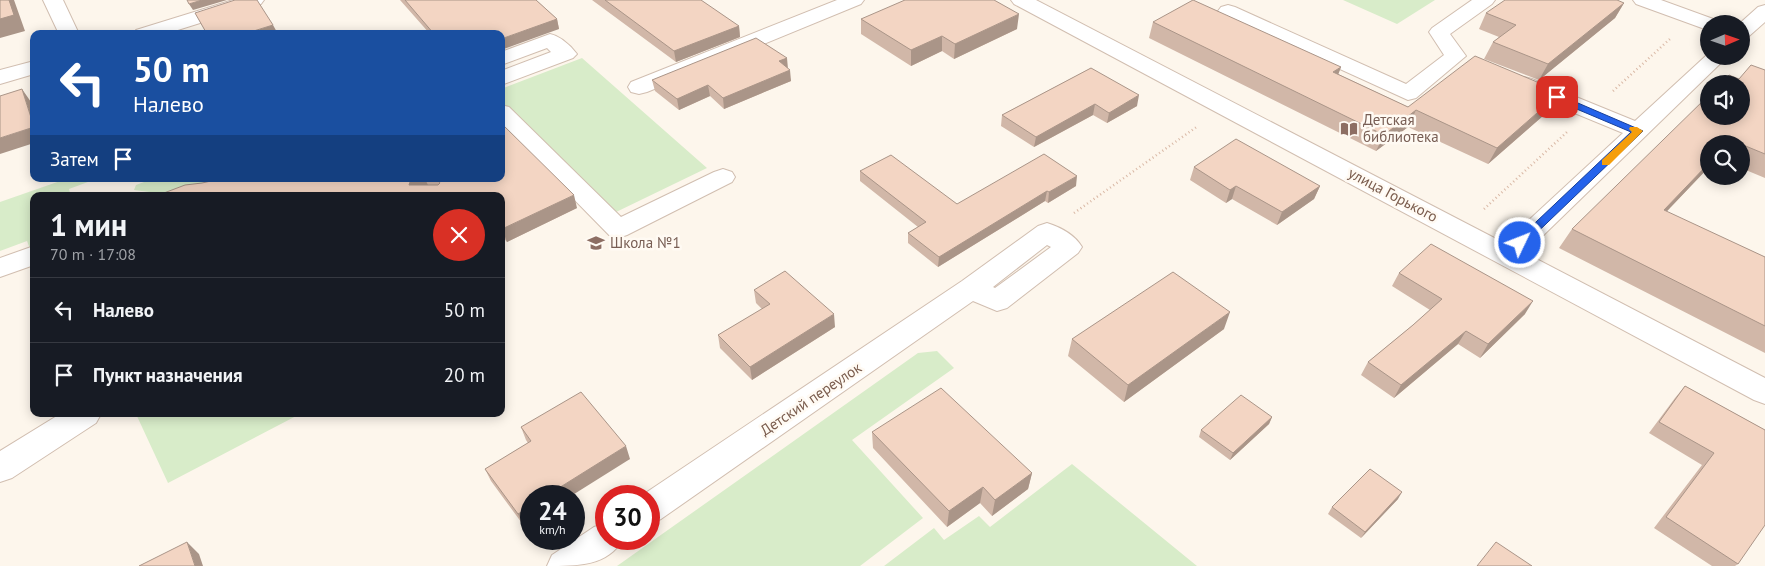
<!DOCTYPE html>
<html lang="ru">
<meta charset="utf-8">
<style>
:root{--surface:#171b24;--page:#20242c;--text:#f1f3f6;--muted:#9ea1a6;--line:#363941}
body{margin:0;font-family:"PT Sans",sans-serif;background:var(--page);color:var(--text);height:100vh;display:flex;flex-direction:column;font-size:19px;white-space:nowrap}
*{box-sizing:border-box;margin:0}
p{font-size:16px;color:var(--muted)}
.icon{flex:none;width:28px;height:28px;fill:none;stroke:currentColor;stroke-width:2;stroke-linecap:round;stroke-linejoin:round}
.map{position:relative;flex:1;overflow:hidden}
.details{position:absolute;left:30px;top:192px;width:475px;height:225px;display:flex;flex-direction:column;background:var(--surface);border-radius:10px;box-shadow:0 2px 12px #0003}
.details>*{flex:none}
.top-card{position:absolute;left:30px;top:30px;width:475px;height:152px;border-radius:10px;box-shadow:0 2px 12px #0003;background:#1a4fa0;color:#fff;overflow:hidden}
.needle{width:32px;rotate:88deg}
.fabs{position:absolute;left:1700px;top:15px;display:grid;gap:10px}
.fabs a{display:grid;place-items:center;width:50px;height:50px;border-radius:50%;background:var(--surface);box-shadow:0 2px 12px #0003;font-size:25px}
.speed{position:absolute;left:520px;top:485px;display:flex;gap:10px;font-size:25px;font-weight:700;text-align:center}
.speed>*{display:grid;place-content:center;width:65px;height:65px;border-radius:50%;background:var(--surface);box-shadow:0 2px 12px #0003;line-height:1}
.speed small{font-size:12px;font-weight:400}
.speed .limit{border:8px solid #d22;background:#fff;color:#111}
.pin{position:absolute;display:grid;place-items:center;width:42px;height:42px;color:#fff;margin:-21px;border-radius:10px;box-shadow:0 2px 8px #0006}
.me{position:absolute;width:55px;margin:-28px;rotate:47deg;stroke-linejoin:round;filter:drop-shadow(0 0 4px #0008)}
.turn{display:flex;align-items:center;gap:18px;height:105px;padding:0 20px;font-size:22px}
.turn .icon{width:65px;height:65px;stroke-width:2.5}
.turn b{display:block;font-size:35px;line-height:42px}
.then{display:flex;align-items:center;height:48px;padding:0 20px;background:#0003;gap:10px;font-size:19px}
.round{display:grid;place-items:center;flex:none;width:52px;height:52px;border-radius:26px;background:var(--page)}
.overview{display:flex;align-items:center;justify-content:space-between;height:85px;padding:0 20px}
h1{font-size:30px;font-weight:700;line-height:38px}
ul{padding:0;list-style:none}
li{display:flex;align-items:center;gap:15px;height:65px;padding:0 20px;border-top:1px solid var(--line)}
li div{flex:1}
li b{display:block;font-size:19px}
li em{font-style:normal}
.map>svg:first-child{display:block}
.green{fill:#d8ecc9}
.lines{fill:none;stroke-linecap:round;stroke-linejoin:round}
.minor-casing{stroke:#d1beb0;stroke-width:2}
.path{stroke:#d9b8a5;stroke-width:2.5;stroke-dasharray:1 3;stroke-linecap:butt}
.minor{fill:#fff;fill-rule:evenodd}
.wall{fill:#d1b7a8}
.shaded-wall{fill:#aa9588}
.building{fill:#f3d5c3;stroke:#aa9588}
.route{fill:#2563eb;stroke:#184099}
.slow{fill:#f59e0b}
.labels{text-anchor:middle;stroke-width:5;stroke-linejoin:round;paint-order:stroke}
.education-label{font-size:15px;fill:#785e54;stroke:#fffaf3;text-anchor:start}
.street-label{font-size:15px;fill:#7a5c4d;stroke:#fffaf3}
</style>
<div class="map">
<svg width="1765" height="566" viewBox="0 0 1765 566">
<rect width="100%" height="100%" fill="#fdf6ec"/>
<!-- green -->
<path class="green" d="M 1343,0 L 1435,0 L 1397,24 Z
M 582,58 L 707,168 L 612,214 L 501,101 L 501,89 Z
M 66,179 L 96,179 L 69,189 L 71,196 L 34,196 L 34,253 L 32,254 L 27,241 L 0,251 L 0,202 Z
M 152,179 L 224,179 L 181,196 L 134,190 L 136,185 Z
M 937,351 L 954,368 L 852,440 L 923,518 L 860,566 L 617,566 L 918,353 Z
M 136,414 L 300,414 L 168,483 Z
M 1072,464 L 1197,566 L 884,566 L 934,528 L 944,540 L 979,516 L 990,527 Z"/>
<g class="lines">
<!-- minor casing -->
<g class="minor-casing">
<path id="minor" d="M 43,0 L 63,0 L 79,34 L 59,34 Z
M 233,0 L 264,0 L 261,4 L 165,34 L 133,34 L 136,30 Z
M 837,0 L 864,0 L 861,4 L 647,92 L 639,94 L 631,92 L 628,87 L 631,82 Z
M 1011,0 L 1036,0 L 1504,243 L 1623,133 L 1516,89 L 1513,84 L 1516,79 L 1524,77 L 1532,79 L 1635,121 L 1709,53 L 1709,56 L 1728,56 L 1525,253 L 1765,378 L 1765,404 L 1754,400 L 1014,4 Z
M 1472,0 L 1495,0 L 1492,4 L 1450,34 L 1466,56 L 1416,98 L 1408,100 L 1221,15 L 1218,11 L 1221,7 L 1228,5 L 1235,7 L 1406,84 L 1444,55 L 1429,32 L 1432,28 Z
M 1633,0 L 1661,0 L 1716,20 L 1719,24 L 1709,24 L 1709,30 L 1702,28 L 1636,4 Z
M 1765,5 L 1765,22 L 1748,37 L 1741,39 L 1741,24 L 1739,24 L 1758,7 Z
M 550,34 C 560,36 570,45 577,54 L 573,58 L 501,85 L 501,71 L 551,52 L 547,48 L 501,65 L 501,52 Z
M 34,61 L 34,74 L 0,84 L 0,70 Z
M 501,105 L 509,107 L 621,217 L 714,172 L 723,169 L 732,172 L 735,177 L 732,182 L 627,235 L 618,238 L 609,235 L 501,125 Z
M 1047,223 C 1060,227 1075,235 1082,247 L 1078,253 L 1007,308 L 997,311 L 973,301 L 661,519 L 649,524 L 649,496 L 641,496 L 962,281 L 1038,226 ZM 1047,245 L 1051,247 L 995,288 L 993,287 Z
M 34,246 L 34,265 L 0,277 L 0,258 Z
M 60,414 L 101,414 L 96,423 L 12,478 L 0,482 L 0,451 Z
M 606,523 L 606,539 L 623,539 C 608,566 578,566 547,566 L 552,555 L 594,527 Z"/>
</g>
<!-- path -->
<path class="path" d="M 1613,91 L 1671,38
M 1484,209 L 1567,132
M 1074,213 L 1198,126"/>
<!-- minor -->
<use href="#minor" class="minor"/>
</g>
<!-- wall -->
<path class="wall" d="M 400,0 L 536,0 L 557,19 L 559,29 L 501,34 L 430,34 Z
M 592,0 L 661,0 L 739,26 L 740,37 L 676,62 Z
M 1624,3 L 1615,18 L 1539,80 L 1484,59 L 1493,42 L 1499,37 L 1479,29 L 1486,13 Z
M 861,19 L 1017,29 L 954,59 L 942,51 L 911,66 L 861,34 Z
M 1153,22 L 1341,67 L 1338,74 L 1408,107 L 1561,92 L 1552,108 L 1488,164 L 1408,127 L 1376,151 L 1149,38 Z
M 787,58 L 787,68 L 791,81 L 724,109 L 710,96 L 679,110 L 655,91 L 652,80 Z
M 1091,68 L 1137,106 L 1107,123 L 1093,115 L 1034,147 L 1001,126 L 1002,115 Z
M 1765,70 L 1765,178 L 1741,168 L 1741,144 L 1709,144 L 1709,167 L 1666,212 L 1765,257 L 1765,353 L 1559,248 L 1572,229 L 1739,79 Z
M 1194,167 L 1320,186 L 1314,199 L 1277,225 L 1232,199 L 1226,203 L 1190,180 Z
M 860,171 L 957,204 L 1076,186 L 1048,203 L 1045,201 L 938,267 L 908,243 L 908,233 L 918,227 L 860,181 Z
M 220,179 L 501,179 L 577,208 L 507,242 L 501,235 L 501,196 L 202,183 Z
M 1399,273 L 1525,314 L 1480,358 L 1458,344 L 1394,398 L 1361,375 L 1368,362 L 1413,325 L 1430,310 L 1392,286 Z
M 754,290 L 835,327 L 752,380 L 720,348 L 718,335 L 762,309 L 756,303 Z
M 1224,329 L 1124,402 L 1068,356 L 1072,339 Z
M 1685,386 L 1765,430 L 1738,564 L 1735,566 L 1712,566 L 1654,528 L 1702,465 L 1649,433 L 1675,398 Z
M 1272,417 L 1269,424 L 1230,460 L 1199,437 L 1201,430 Z
M 521,427 L 630,459 L 531,496 L 531,522 L 524,526 L 491,481 L 485,469 L 528,443 L 526,440 Z
M 872,432 L 1032,473 L 1028,489 L 992,516 L 980,503 L 947,527 L 873,448 Z
M 1398,499 L 1361,538 L 1328,514 L 1332,507 Z"/>
<!-- shaded-wall -->
<path class="shaded-wall" d="M 9,0 L 14,0 L 25,31 L 0,38 L 0,19 Z
M 202,0 L 227,0 L 193,10 L 189,4 Z
M 1624,3 L 1615,18 L 1539,80 L 1548,64 Z
M 1019,14 L 1017,29 L 954,59 L 955,44 Z
M 557,19 L 559,29 L 501,50 L 501,39 Z
M 273,25 L 278,34 L 244,34 Z
M 739,26 L 740,37 L 676,62 L 674,51 Z
M 942,36 L 942,51 L 911,66 L 911,50 Z
M 787,58 L 788,69 L 779,61 Z
M 1341,67 L 1335,83 L 1333,72 Z
M 790,70 L 791,81 L 724,109 L 723,98 Z
M 708,85 L 710,96 L 679,110 L 677,99 Z
M 22,89 L 31,102 L 34,109 L 34,127 Z
M 1561,92 L 1552,108 L 1488,164 L 1497,148 Z
M 1139,95 L 1137,106 L 1107,123 L 1109,113 Z
M 1095,104 L 1093,115 L 1034,147 L 1036,137 Z
M 1416,110 L 1408,127 L 1376,151 L 1384,135 Z
M 34,127 L 34,143 L 0,154 L 0,138 Z
M 1709,163 L 1709,167 L 1650,229 L 1664,210 Z
M 1077,176 L 1076,186 L 1048,203 L 1049,192 Z
M 411,179 L 425,179 L 428,185 L 409,185 Z
M 1236,186 L 1232,199 L 1226,203 L 1230,190 Z
M 1320,186 L 1314,199 L 1277,225 L 1282,212 Z
M 1047,191 L 1045,201 L 938,267 L 939,257 Z
M 574,195 L 577,208 L 507,242 L 502,229 Z
M 1533,301 L 1525,314 L 1480,358 L 1488,344 Z
M 1230,312 L 1224,329 L 1124,402 L 1128,385 Z
M 834,314 L 835,327 L 752,380 L 750,367 Z
M 1466,331 L 1458,344 L 1394,398 L 1401,385 Z
M 1272,417 L 1269,424 L 1230,460 L 1233,453 Z
M 626,446 L 630,459 L 571,496 L 546,496 Z
M 1032,473 L 1028,489 L 992,516 L 995,500 Z
M 983,487 L 980,503 L 947,527 L 949,511 Z
M 1402,492 L 1398,499 L 1361,538 L 1365,532 Z
M 531,506 L 531,522 L 524,526 L 518,514 Z
M 187,542 L 199,554 L 203,566 L 195,566 Z"/>
<!-- building -->
<path class="building" d="M 0,0 L 9,0 L 14,15 L 0,19 Z
M 187,0 L 202,0 L 189,4 Z
M 235,0 L 257,0 L 273,25 L 244,34 L 207,34 L 195,13 Z
M 405,0 L 536,0 L 557,19 L 501,39 L 501,34 L 434,34 Z
M 605,0 L 701,0 L 739,26 L 674,51 Z
M 905,0 L 994,0 L 1019,14 L 955,44 L 942,36 L 911,50 L 861,19 Z
M 1193,0 L 1341,67 L 1333,72 L 1408,107 L 1475,56 L 1561,92 L 1497,148 L 1416,110 L 1384,135 L 1153,22 Z
M 1505,0 L 1617,0 L 1624,3 L 1548,64 L 1493,42 L 1516,25 L 1486,13 Z
M 756,38 L 787,58 L 779,61 L 790,70 L 723,98 L 708,85 L 677,99 L 652,80 Z
M 1751,65 L 1765,70 L 1765,154 L 1731,140 L 1727,144 L 1709,144 L 1709,163 L 1664,210 L 1765,257 L 1765,326 L 1572,229 L 1709,95 L 1709,116 L 1741,116 L 1741,84 L 1720,84 L 1729,75 L 1739,79 Z
M 1091,68 L 1139,95 L 1109,113 L 1095,104 L 1036,137 L 1002,115 Z
M 22,89 L 34,127 L 0,138 L 0,96 Z
M 501,123 L 574,195 L 502,229 L 501,228 L 501,196 L 156,196 L 185,185 L 202,183 L 220,179 L 411,179 L 409,185 L 438,185 L 440,183 L 437,179 L 501,179 Z
M 1236,139 L 1320,186 L 1282,212 L 1236,186 L 1230,190 L 1194,167 Z
M 1044,154 L 1077,176 L 1049,192 L 1047,191 L 939,257 L 908,233 L 926,222 L 860,171 L 891,155 L 957,204 Z
M 1431,244 L 1533,301 L 1488,344 L 1466,331 L 1401,385 L 1368,362 L 1413,325 L 1442,299 L 1399,273 Z
M 785,271 L 834,314 L 750,367 L 718,335 L 770,304 L 754,290 Z
M 1173,272 L 1230,312 L 1128,385 L 1072,339 Z
M 1685,386 L 1765,430 L 1765,525 L 1738,564 L 1666,517 L 1714,453 L 1659,422 Z
M 941,388 L 1032,473 L 995,500 L 983,487 L 949,511 L 872,432 Z
M 581,392 L 626,446 L 546,496 L 531,496 L 531,506 L 518,514 L 485,469 L 531,441 L 521,427 Z
M 1241,395 L 1272,417 L 1233,453 L 1201,430 Z
M 1370,469 L 1402,492 L 1365,532 L 1332,507 Z
M 187,542 L 195,566 L 139,566 Z
M 1496,542 L 1532,566 L 1477,566 Z"/>
<!-- route -->
<path class="route" d="M 1557,94 L 1643,131 L 1524,245 L 1517,245 L 1515,243 L 1517,240 L 1631,132 L 1553,99 L 1552,97 Z"/>
<!-- slow -->
<path class="slow" d="M 1630,127 L 1637,127 L 1643,131 L 1609,165 L 1602,165 L 1602,160 L 1632,132 L 1629,129 Z"/>
<!-- icons -->
<defs>
<g id="library-bare" transform="scale(1.35)"><path d="M-6-4Q-3-5.5-.7-3.5V5Q-3 3-6 4ZM6-4Q3-5.5 .7-3.5V5Q3 3 6 4Z" fill="#8d6e63" stroke="#fffaf3" stroke-width="2.5" paint-order="stroke"/></g>
<g id="school-bare" transform="scale(1.35)"><path d="M0-5L7-2L0 1L-7-2ZM-4 1L0 2.5L4 1V4Q0 6-4 4Z" fill="#8d6e63" stroke="#fffaf3" stroke-width="2.5" paint-order="stroke"/></g>
</defs>
<g fill-rule="evenodd">
<use href="#library-bare" x="1349" y="129"/>
<use href="#school-bare" x="596" y="243"/>
</g>
<g class="labels">
<!-- education labels -->
<g class="education-label">
<text x="1363" y="125">Детская<tspan x="1363" dy="17">библиотека</tspan></text>
<text x="610" y="248">Школа №1</text>
</g>
<!-- street labels -->
<g class="street-label">
<text transform="translate(1393 195) rotate(28)" y="5">улица Горького</text>
<text transform="translate(811 399) rotate(-34)" y="5">Детский переулок</text>
</g>
</g>
</svg>
<div class="fabs">
<a><svg class="needle" viewBox="-14 -14 28 28"><path d="M0-13l5 13h-10z" fill="#e53935"/><path d="M0 13l5-13h-10z" fill="#9ea1a6"/></svg></a>
<a><svg class="icon" aria-label="sound" viewBox="0 0 24 24"><path d="M4 9h4l5-4v14l-5-4H4zM17 9q2 3 0 6"/></svg></a>
<a><svg class="icon" aria-label="search" viewBox="0 0 24 24"><circle cx="10" cy="10" r="6"/><path d="M15 15l6 6"/></svg></a>
</div>
<div class="speed"><div>24<small>km/h</small></div><div class="limit">30</div></div>
<div class="pin" style="left:1557px;top:97px;background:#d93025"><svg class="icon" aria-label="arrive" viewBox="0 0 24 24"><path d="M6 21V4h12l-3 4 3 4H6"/></svg></div>
<svg class="me" style="left:1520px;top:243px" viewBox="-20 -20 40 40"><circle r="17" fill="#2563eb" stroke="#fff" stroke-width="3"/><path d="M0-11L8 9 0 5-8 9z" fill="#fff"/></svg>
<div class="top-card">
<div class="turn"><svg class="icon" aria-label="left" viewBox="0 0 24 24"><path d="M17 20v-9H6M10 6l-5 5 5 5"/></svg><div><b>50 m</b>Налево</div></div>
<div class="then">Затем<svg class="icon" aria-label="arrive" viewBox="0 0 24 24"><path d="M6 21V4h12l-3 4 3 4H6"/></svg></div>
</div>
<section class="details">
<div class="overview"><div><h1>1 мин</h1><p>70 m · 17:08</p></div><a class="round" style="background:#d93025;color:#fff"><svg class="icon" aria-label="close" viewBox="0 0 24 24"><path d="M6 6l12 12M18 6L6 18"/></svg></a></div>
<ul>
<li><svg class="icon" aria-label="left" viewBox="0 0 24 24"><path d="M17 20v-9H6M10 6l-5 5 5 5"/></svg><div><b>Налево</b></div><em>50 m</em></li>
<li><svg class="icon" aria-label="arrive" viewBox="0 0 24 24"><path d="M6 21V4h12l-3 4 3 4H6"/></svg><div><b>Пункт назначения</b></div><em>20 m</em></li>
</ul>
</section>
</div>
